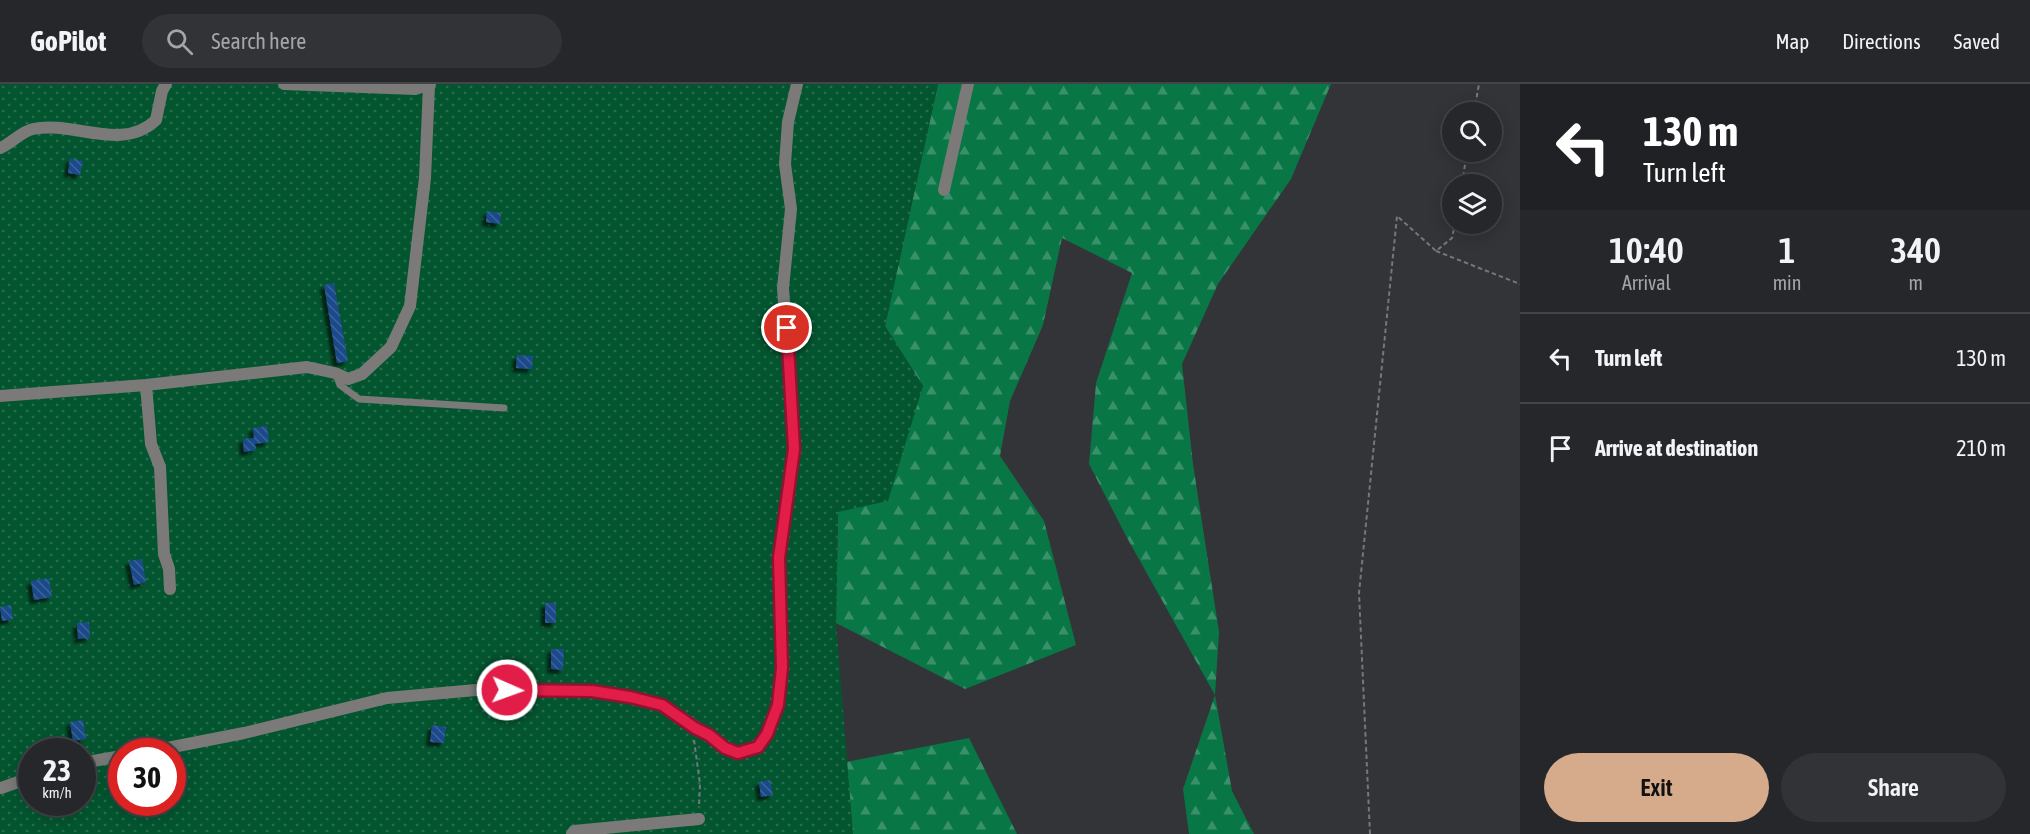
<!DOCTYPE html>
<style>
:root{--surface:#26272a;--page:#323336;--text:#f1f3f6;--muted:#a4a5a8;--line:#424447;--accent:#d6ab8b}
body{margin:0;font-family:"Asap Condensed",sans-serif;background:var(--page);color:var(--text);height:100vh;display:flex;flex-direction:column;font-size:22px;white-space:nowrap}
*{box-sizing:border-box;margin:0}
p{font-size:20px;color:var(--muted)}
.icon{flex:none;width:33px;height:33px;fill:none;stroke:currentColor;stroke-width:2;stroke-linecap:round;stroke-linejoin:round}
.map{position:relative;flex:1;overflow:hidden}
.side{display:flex;flex-direction:column;background:var(--surface);width:510px}
.side>*{flex:none}
.guide{background:#202124;color:#fff;overflow:hidden}
.fabs{position:absolute;left:1442px;top:18px;display:grid;gap:12px}
.fabs a{display:grid;place-items:center;width:60px;height:60px;border-radius:50%;background:var(--surface);box-shadow:0 3px 15px #0003,0 0 0 2px var(--line);font-size:30px}
.speed{position:absolute;left:18px;top:654px;display:flex;gap:12px;font-size:30px;font-weight:700;text-align:center}
.speed>*{display:grid;place-content:center;width:78px;height:78px;border-radius:50%;background:var(--surface);box-shadow:0 3px 15px #0003,0 0 0 2px var(--line);line-height:1}
.speed small{font-size:15px;font-weight:400}
.speed .limit{border:9px solid #d22;background:#fff;color:#111}
.pin{position:absolute;display:grid;place-items:center;width:51px;height:51px;color:#fff;margin:-26px;border:3px solid #fff;border-radius:50%;box-shadow:0 2px 6px #0007}
.me{position:absolute;width:66px;margin:-33px;rotate:92deg;stroke-linejoin:round;filter:drop-shadow(0 0 4px #0008)}
.turn{display:flex;align-items:center;gap:21px;height:126px;padding:0 24px;font-size:27px}
.turn .icon{width:78px;height:78px;stroke-width:2.5}
.turn b{display:block;font-size:42px;line-height:51px}
.eta{display:flex;justify-content:space-evenly;align-items:center;height:102px;text-align:center}
.eta b{font-size:36px;font-weight:600;line-height:42px}
.action{display:flex;gap:12px;margin-top:auto;padding:12px 24px}
.action a{flex:1;height:69px;border-radius:36px;background:var(--accent);color:#111;font-size:24px;font-weight:600;line-height:69px;text-align:center}
.action a+a{background:var(--page);color:var(--text)}
ul{padding:0;list-style:none}
li{display:flex;align-items:center;gap:18px;height:90px;padding:0 24px;border-top:2px solid var(--line)}
li div{flex:1}
li b{display:block;font-size:22px}
li em{font-style:normal}
header{display:flex;align-items:center;gap:36px;box-sizing:border-box;height:84px;padding:0 30px;background:var(--surface);border-bottom:2px solid var(--line)}
header strong{font-size:28px}
nav{display:flex;gap:33px;margin-inline-start:auto;font-size:21px}
.search{width:420px;height:54px;background:var(--page);display:flex;align-items:center;gap:15px;box-sizing:border-box;padding:0 21px;border-radius:33px;color:var(--muted);font-size:22px}
main{display:flex;flex:1;min-height:0}
.map>svg:first-child{display:block}
.forest{fill:url(#forest-firs)}
.garden{fill:url(#garden-dots);fill-rule:evenodd}
.building{fill:url(#building-back-hatch);filter:url(#shadow)}
.lines{fill:none;stroke-linecap:round;stroke-linejoin:round}
.path{stroke:#76777b;stroke-width:2;stroke-dasharray:4.5 3;stroke-linecap:butt}
.service{stroke:#7b7a78;stroke-width:7}
.minor{stroke:#7b7a78;stroke-width:12}
.route-casing{stroke:#92132f;stroke-width:15}
.route{stroke:#e11d48;stroke-width:10}
</style>
<header>
<strong>GoPilot</strong>
<div class="search"><svg class="icon" aria-label="search" viewBox="0 0 24 24"><circle cx="10" cy="10" r="6"/><path d="M15 15l6 6"/></svg>Search here</div>
<nav><a>Map</a><a>Directions</a><a>Saved</a></nav>
</header>
<main>
<div class="map">
<svg width="1520" height="750" viewBox="0 0 1520 750">
<defs>
<pattern id="forest-firs" width="22" height="20" patternUnits="userSpaceOnUse" patternTransform="scale(1.5)"><rect width="22" height="20" fill="#097646"/><path d="M5 1l3.5 6h-7zM16 11l3.5 6h-7z" fill="#39906a"/></pattern>
<pattern id="garden-dots" width="8" height="8" patternUnits="userSpaceOnUse" patternTransform="scale(1.5)"><rect width="8" height="8" fill="#035530"/><path d="M2 2h.1M6 6h.1" fill="none" stroke="#286d4e" stroke-width="1.8" stroke-linecap="round"/></pattern>
<pattern id="building-back-hatch" width="6" height="6" patternUnits="userSpaceOnUse" patternTransform="scale(1.5)"><rect width="6" height="6" fill="#1a4a89"/><path d="M-1 5l2 2M0 0l6 6M5-1l2 2" fill="none" stroke="#3b649a"/></pattern>
<filter id="shadow"><feDropShadow dx="-4" dy="4" stdDeviation="1.5" flood-color="#0009"/></filter>
</defs>
<rect width="100%" height="100%" fill="#323438"/>
<!-- forest -->
<path class="forest" d="M 938,0 L 1331,0 L 1291,95 L 1218,200 L 1182,280 L 1193,380 L 1219,548 L 1215,611 L 1232,707 L 1254,750 L 1189,750 L 1183,705 L 1215,611 L 1126,452 L 1089,380 L 1096,299 L 1132,189 L 1062,154 L 1043,241 L 1010,317 L 1000,372 L 1044,437 L 1076,561 L 965,605 L 836,539 L 838,427 L 923,302 L 885,242 Z
M 969,654 L 1017,750 L 853,750 L 846,678 Z"/>
<!-- garden -->
<path class="garden" d="M 0,0 L 938,0 L 885,242 L 923,302 L 888,417 L 838,428 L 836,539 L 853,750 L 0,750 ZM 32,668 L 82,668 L 82,718 L 32,718 ZM 122,668 L 172,668 L 172,718 L 122,718 Z"/>
<!-- building -->
<path class="building" d="M 70,74 L 83,77 L 80,91 L 68,89 Z
M 487,127 L 501,129 L 500,140 L 486,138 Z
M 334,199 L 348,277 L 337,279 L 324,201 Z
M 517,271 L 533,272 L 532,285 L 516,284 Z
M 267,342 L 269,358 L 255,360 L 256,366 L 244,368 L 243,355 L 254,354 L 253,344 Z
M 142,475 L 146,498 L 134,501 L 129,477 Z
M 49,494 L 52,513 L 34,516 L 31,497 Z
M 545,519 L 556,519 L 556,539 L 545,539 Z
M 11,521 L 13,535 L 2,537 L 0,523 Z
M 89,538 L 90,554 L 78,555 L 77,539 Z
M 551,565 L 564,565 L 563,586 L 551,585 Z
M 83,636 L 86,655 L 73,657 L 70,638 Z
M 432,641 L 446,643 L 444,659 L 430,658 Z
M 770,696 L 773,711 L 761,713 L 759,698 Z"/>
<g class="lines">
<!-- path -->
<path class="path" d="M 1474,28 L 1479,0
M 1462,100 L 1467,68
M 1436,167 L 1520,200
M 694,656 L 700,700 L 699,722
M 1370,750 L 1359,509 L 1397,132 L 1436,167 L 1452,154 L 1455,140"/>
<!-- service -->
<path class="service" d="M 336,290 L 340,301 L 359,315 L 504,324"/>
<!-- minor -->
<path class="minor" d="M 284,0 L 415,5 L 430,0
M 0,64 C 11,60 20,48 33,45 C 74,36 121,69 156,36 L 162,7 L 166,0
M 944,106 L 968,0
M 146,301 L 151,360 L 160,383 L 164,470 L 169,485 L 170,505
M 0,312 L 146,301 L 307,283 L 335,289 L 348,295 L 362,290 L 391,263 L 410,222 L 425,94 L 429,2
M 147,668 L 244,649 L 387,614 L 487,605 L 592,607 L 630,613 L 662,621 L 709,651 L 725,664 L 738,669 L 758,663 L 767,650 L 779,621 L 782,584 L 779,474 L 794,365 L 783,204 L 791,125 L 785,80 L 788,38 L 797,0
M 82,679 L 122,672
M 1,704 L 32,693
M 572,750 L 574,747 L 699,735"/>
</g>
<g class="lines">
<!-- route casing -->
<g class="route-casing">
<path id="route" d="M 507,606 L 592,607 L 630,613 L 662,621 L 695,644 L 709,651 L 725,664 L 738,669 L 758,663 L 767,650 L 778,621 L 782,584 L 779,474 L 794,365 L 787,244"/>
</g>
<!-- route -->
<use href="#route" class="route"/>
</g>
</svg>
<div class="fabs">
<a><svg class="icon" aria-label="search" viewBox="0 0 24 24"><circle cx="10" cy="10" r="6"/><path d="M15 15l6 6"/></svg></a>
<a><svg class="icon" aria-label="layers" viewBox="0 0 24 24"><path d="M12 4l9 5-9 5-9-5zM3 14l9 5 9-5"/></svg></a>
</div>
<div class="speed"><div>23<small>km/h</small></div><div class="limit">30</div></div>
<div class="pin" style="left:787px;top:244px;background:#d93025"><svg class="icon" aria-label="arrive" viewBox="0 0 24 24"><path d="M6 21V4h12l-3 4 3 4H6"/></svg></div>
<svg class="me" style="left:507px;top:606px" viewBox="-20 -20 40 40"><circle r="17" fill="#e11d48" stroke="#fff" stroke-width="3"/><path d="M0-11L8 9 0 5-8 9z" fill="#fff"/></svg>
</div>
<section class="side">
<div class="guide">
<div class="turn"><svg class="icon" aria-label="left" viewBox="0 0 24 24"><path d="M17 20v-9H6M10 6l-5 5 5 5"/></svg><div><b>130 m</b>Turn left</div></div>
</div>
<div class="eta">
<div><b>10:40</b><p>Arrival</p></div>
<div><b>1</b><p>min</p></div>
<div><b>340</b><p>m</p></div>
</div>
<ul>
<li><svg class="icon" aria-label="left" viewBox="0 0 24 24"><path d="M17 20v-9H6M10 6l-5 5 5 5"/></svg><div><b>Turn left</b></div><em>130 m</em></li>
<li><svg class="icon" aria-label="arrive" viewBox="0 0 24 24"><path d="M6 21V4h12l-3 4 3 4H6"/></svg><div><b>Arrive at destination</b></div><em>210 m</em></li>
</ul>
<div class="action"><a>Exit</a><a>Share</a></div>
</section>
</main>
